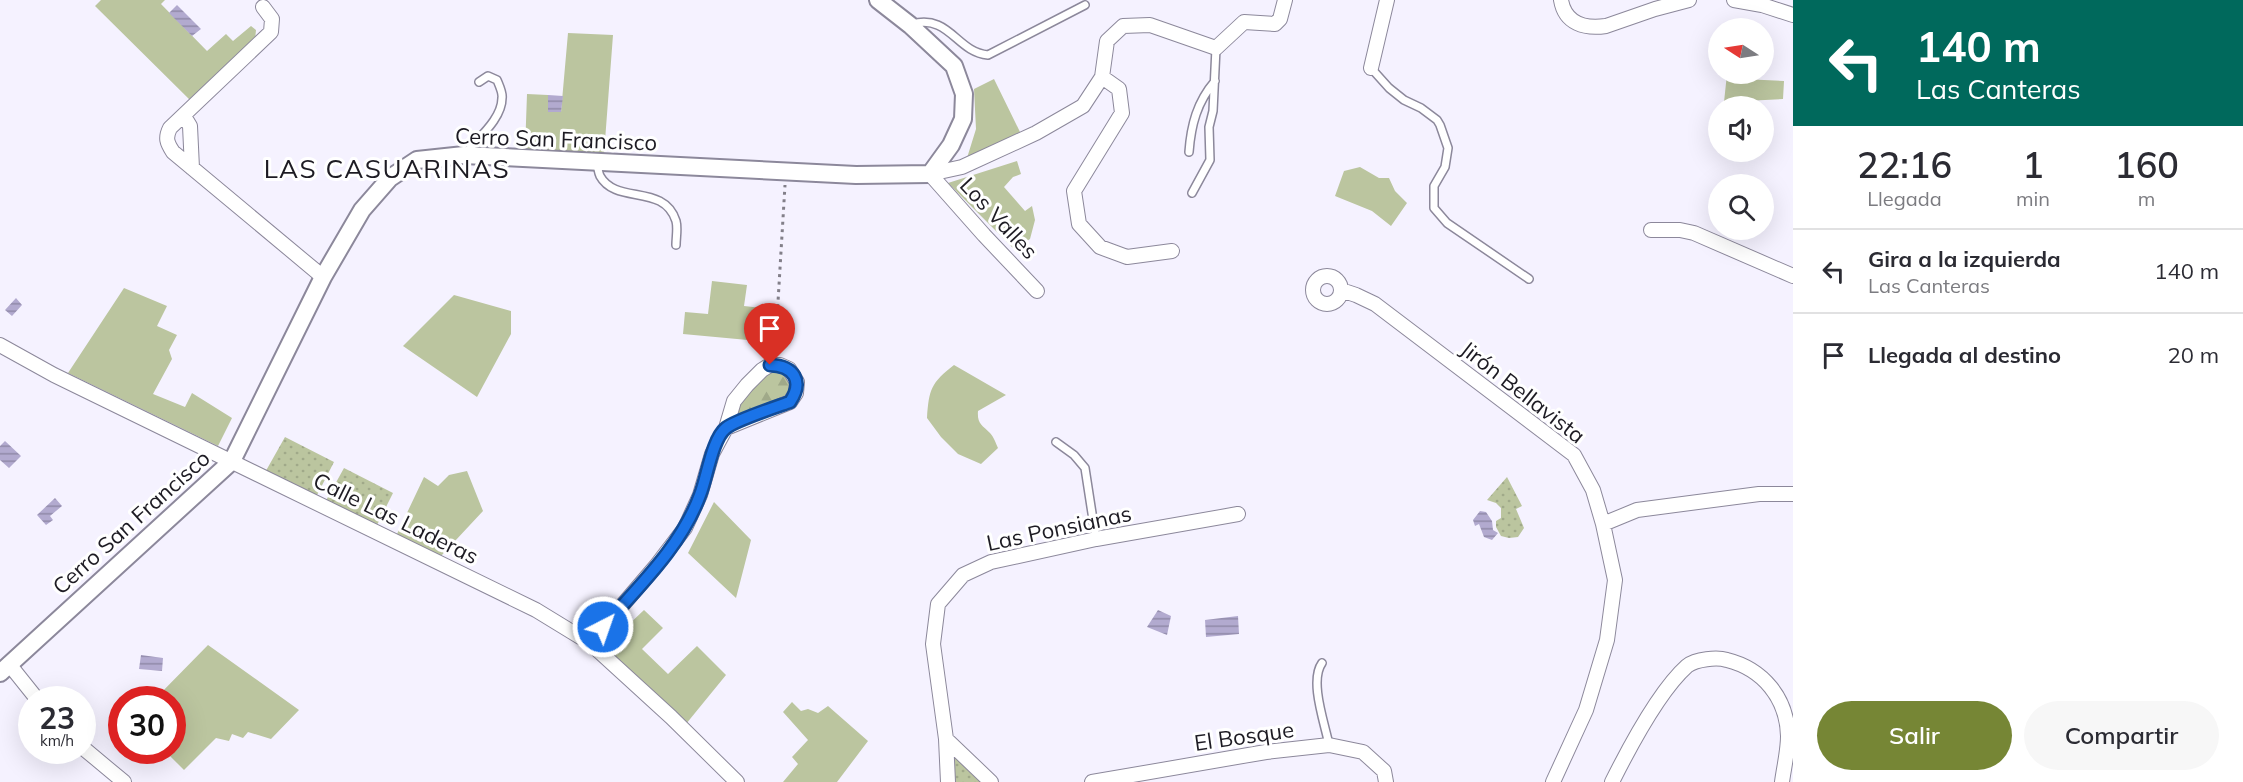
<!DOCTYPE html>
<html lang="es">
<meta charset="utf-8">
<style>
:root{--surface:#fff;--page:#f7f7f7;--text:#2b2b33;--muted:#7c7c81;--line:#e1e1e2;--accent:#768635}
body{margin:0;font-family:Mulish,sans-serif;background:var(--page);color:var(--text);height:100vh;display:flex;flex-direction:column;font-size:22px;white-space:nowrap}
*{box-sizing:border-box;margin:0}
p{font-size:20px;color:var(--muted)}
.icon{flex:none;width:33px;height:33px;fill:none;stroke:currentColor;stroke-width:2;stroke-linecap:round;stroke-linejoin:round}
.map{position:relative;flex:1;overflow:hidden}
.sheet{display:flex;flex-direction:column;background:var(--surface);width:450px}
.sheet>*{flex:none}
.top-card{background:#00695c;color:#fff;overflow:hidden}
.needle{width:39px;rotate:282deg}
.fabs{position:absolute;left:1708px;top:18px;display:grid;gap:12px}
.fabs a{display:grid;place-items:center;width:66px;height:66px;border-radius:50%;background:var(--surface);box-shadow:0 6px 24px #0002;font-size:30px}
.speed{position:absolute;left:18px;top:686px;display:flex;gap:12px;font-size:30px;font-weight:700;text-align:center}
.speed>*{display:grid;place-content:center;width:78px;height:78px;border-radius:50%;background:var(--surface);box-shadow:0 6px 24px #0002;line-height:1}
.speed small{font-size:15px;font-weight:400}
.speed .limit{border:9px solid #d22;background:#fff;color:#111}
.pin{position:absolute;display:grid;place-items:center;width:51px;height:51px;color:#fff;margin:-62px -26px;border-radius:50% 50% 50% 0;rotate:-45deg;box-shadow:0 0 6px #0007}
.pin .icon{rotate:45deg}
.me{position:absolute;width:66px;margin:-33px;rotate:41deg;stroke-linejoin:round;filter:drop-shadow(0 0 4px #0008)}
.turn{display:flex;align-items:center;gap:21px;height:126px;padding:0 24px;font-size:27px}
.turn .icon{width:78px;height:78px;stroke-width:2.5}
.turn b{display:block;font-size:42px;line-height:51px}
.eta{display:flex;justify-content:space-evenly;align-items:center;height:102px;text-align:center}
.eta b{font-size:36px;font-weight:600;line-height:42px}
.button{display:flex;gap:12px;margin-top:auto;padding:12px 24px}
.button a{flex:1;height:69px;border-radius:36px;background:var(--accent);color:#fff;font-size:24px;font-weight:600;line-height:69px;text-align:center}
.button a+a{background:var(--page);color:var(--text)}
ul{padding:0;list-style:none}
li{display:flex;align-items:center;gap:18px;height:84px;padding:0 24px;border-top:2px solid var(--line)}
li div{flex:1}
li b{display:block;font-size:22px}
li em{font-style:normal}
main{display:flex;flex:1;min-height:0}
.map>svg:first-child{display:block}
.grass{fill:url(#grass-dots)}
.forest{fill:url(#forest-firs)}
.garden{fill:#bbc59f}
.water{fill:url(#water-rules)}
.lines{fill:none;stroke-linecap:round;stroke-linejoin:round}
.service-casing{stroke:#8c889b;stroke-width:10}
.minor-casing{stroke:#8c889b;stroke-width:16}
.tertiary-casing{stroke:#8c889b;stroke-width:20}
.path{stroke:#827f89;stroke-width:3;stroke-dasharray:3 4.5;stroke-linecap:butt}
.service{stroke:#fff;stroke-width:7}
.minor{stroke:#fff;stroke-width:14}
.tertiary{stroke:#fff;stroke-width:16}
.route-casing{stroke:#114b97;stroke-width:15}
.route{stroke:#1a73e8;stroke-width:10}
.labels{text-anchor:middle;stroke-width:6;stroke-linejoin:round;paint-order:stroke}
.street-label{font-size:22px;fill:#1d1b23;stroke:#fff}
.quarter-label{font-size:26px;letter-spacing:1.5px;fill:#1d1b23;stroke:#fff}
</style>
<main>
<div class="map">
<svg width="1793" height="782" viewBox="0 0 1793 782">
<defs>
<pattern id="grass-dots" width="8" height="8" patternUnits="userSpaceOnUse" patternTransform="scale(1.5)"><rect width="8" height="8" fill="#bbc59f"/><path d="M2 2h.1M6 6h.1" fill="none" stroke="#a0a989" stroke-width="1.8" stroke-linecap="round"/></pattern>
<pattern id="forest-firs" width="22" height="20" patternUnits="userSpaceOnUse" patternTransform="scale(1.5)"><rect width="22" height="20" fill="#bbc59f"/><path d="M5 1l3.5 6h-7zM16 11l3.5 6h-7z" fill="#a0a989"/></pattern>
<pattern id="water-rules" width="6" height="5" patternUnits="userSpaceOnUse" patternTransform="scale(1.5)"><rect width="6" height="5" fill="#b2aacf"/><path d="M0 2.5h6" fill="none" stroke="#908aa8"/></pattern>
</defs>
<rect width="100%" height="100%" fill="#f5f2ff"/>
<!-- grass -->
<path class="grass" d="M 285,437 L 334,462 L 314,501 L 263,476 Z
M 344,468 L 393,493 L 374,531 L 323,506 Z
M 1507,477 L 1522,506 L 1516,509 L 1524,528 L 1518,537 L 1509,538 L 1501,536 L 1496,527 L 1496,521 L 1501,518 L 1501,508 L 1496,503 L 1487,500 Z
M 946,739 L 991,782 L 949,782 Z"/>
<!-- forest -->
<path class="forest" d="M 780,365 L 796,393 L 726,428 L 747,385 Z"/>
<!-- garden -->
<path class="garden" d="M 101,0 L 165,0 L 161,4 L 207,51 L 226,34 L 233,41 L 251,26 L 256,30 L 255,40 L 192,102 L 95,6 Z
M 568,33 L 613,35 L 604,154 L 525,150 L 527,94 L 548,95 L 548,112 L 561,112 Z
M 1727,74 L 1743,74 L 1742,79 L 1784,81 L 1783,99 L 1724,102 Z
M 994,79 L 1020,132 L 967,158 L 976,129 L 974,89 Z
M 1017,161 L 1021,174 L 1013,177 L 1004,187 L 1025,211 L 1032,206 L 1035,220 L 1030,239 L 1014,249 L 948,183 Z
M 1360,167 L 1379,178 L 1389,178 L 1395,191 L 1407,203 L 1391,226 L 1372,211 L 1335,196 L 1344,171 Z
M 712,281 L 747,285 L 744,306 L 771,309 L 769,342 L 683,334 L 685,312 L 708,314 Z
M 124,288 L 167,306 L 157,326 L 177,335 L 169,350 L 172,359 L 153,394 L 185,407 L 192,393 L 232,418 L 218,446 L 68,373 Z
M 454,295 L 511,311 L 511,334 L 477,397 L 403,346 Z
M 954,365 L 1006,395 L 978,411 C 977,424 982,425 990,433 C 994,437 996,444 998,448 L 981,464 L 958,454 L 941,437 L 927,418 C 929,389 931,383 954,365 Z
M 467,471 L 483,511 L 441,556 L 397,534 L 424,477 L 438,486 L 449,475 Z
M 714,502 L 751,540 L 736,598 L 688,553 Z
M 644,610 L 663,628 L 642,649 L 668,674 L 697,646 L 726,675 L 686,724 L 605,647 Z
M 208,645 L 299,710 L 271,739 L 248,732 L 243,738 L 232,734 L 229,741 L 216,738 L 184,770 L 164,750 L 172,750 L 172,699 L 155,699 Z
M 792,702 L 801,711 L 808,709 L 818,713 L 828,706 L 868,741 L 837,782 L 783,782 L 798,764 L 792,757 L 808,740 L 783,712 Z"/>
<!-- water -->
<path class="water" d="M 177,5 L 201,29 L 192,36 L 169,13 Z
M 548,95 L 563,96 L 561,112 L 548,112 Z
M 16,298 L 22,305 L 12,316 L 5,310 Z
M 5,441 L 21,456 L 9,468 L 0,460 L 0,446 Z
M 55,498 L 62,506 L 50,516 L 53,520 L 46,525 L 37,515 Z
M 1480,511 L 1486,512 L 1492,521 L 1493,530 L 1498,533 L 1492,540 L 1484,537 L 1479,524 L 1475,526 L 1473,520 Z
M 1158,610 L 1171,616 L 1167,635 L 1147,627 Z
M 1238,616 L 1239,634 L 1206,637 L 1205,620 Z
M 141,655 L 163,658 L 162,671 L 139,669 Z"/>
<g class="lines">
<!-- service casing -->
<g class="service-casing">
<path id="service" d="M 912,24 C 950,14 956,52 988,55 L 1085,5
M 1371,68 L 1389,88 L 1404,100 L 1421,108 L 1437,120 L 1440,125 L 1448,148 L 1445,167 L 1434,186 L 1434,208 L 1447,223 L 1529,279
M 1189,152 C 1191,125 1197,102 1215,81
M 466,153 C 478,138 502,119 502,98 C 503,93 499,85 497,80 L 488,76 L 479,82
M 596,162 C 598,166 598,172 600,176 C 616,205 664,183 676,221 C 678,228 676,237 676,245
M 1192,193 L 1210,160 L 1209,127 L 1213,111 L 1216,48
M 1056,442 L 1074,455 L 1085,468 L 1096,539
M 1322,663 C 1309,681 1325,724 1329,745"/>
</g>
<!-- minor casing -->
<g class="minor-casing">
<path id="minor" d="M 1561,0 C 1565,24 1585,29 1606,26 L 1655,9 L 1689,0
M 1734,0 L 1762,5 L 1793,15
M 263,7 L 272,19 L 271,32 L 170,128 C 165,138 167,143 173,152 L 323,277
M 1371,68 L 1387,0
M 1102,77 L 1119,89 L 1122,113 L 1074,191 L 1079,224 L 1100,247 L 1127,257 L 1172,251
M 181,119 L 187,121 L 190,126 L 192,168
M 930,174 L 962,167 L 1036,133 L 1083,106 L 1102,77 L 1107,41 L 1123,26 L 1150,25 L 1216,48 L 1244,22 L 1275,24 L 1280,19 L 1285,0
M 930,174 L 984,235 L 1037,291
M 1651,230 L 1680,230 L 1694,233 L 1793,276
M1313 290a14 14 0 1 1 28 0a14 14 0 1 1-28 0Z
M 1341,290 L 1356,295 L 1375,304 L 1574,455 L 1593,490 L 1603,524 L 1615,580 L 1607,640 L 1586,710 L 1553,782
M 0,345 L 54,375 L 536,610 L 590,643 L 671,717 L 737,782
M 1603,524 L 1637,510 L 1759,494 L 1793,494
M 590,643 L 656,566 L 685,528 L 700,495 L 712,454 L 726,428 L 734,401 L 747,385 L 762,370 L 770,365 L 780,365 L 789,369 L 797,382 L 796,393 L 790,402 L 726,428
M 9,664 L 37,699
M 946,739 L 991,782
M 82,747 L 124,782
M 948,782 L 946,739 L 933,644 L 938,604 L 963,575 L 991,562 L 1096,539 L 1238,514
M 1092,782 L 1266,752 L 1329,745 L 1363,752 L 1384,771 L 1386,782
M 1612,782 C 1629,748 1659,691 1687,666 C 1696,659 1717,657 1727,660 C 1763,669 1787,698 1788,736 C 1788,751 1784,767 1782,782"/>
</g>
<!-- tertiary casing -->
<g class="tertiary-casing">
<path id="tertiary" d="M 0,673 L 232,461 L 323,277 L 362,210 L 390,178 L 417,160 L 464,155 L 856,175 L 930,174 L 951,145 L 963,119 L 964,94 L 954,66 L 910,25 L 878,0"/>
</g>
<!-- path -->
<path class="path" d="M 775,352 L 785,185"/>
<!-- service -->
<use href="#service" class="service"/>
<!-- minor -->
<use href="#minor" class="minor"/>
<!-- tertiary -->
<use href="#tertiary" class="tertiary"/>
</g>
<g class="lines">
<!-- route casing -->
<g class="route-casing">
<path id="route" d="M 603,627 C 638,587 681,547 700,495 C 707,478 712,439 726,428 C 736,420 776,407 790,402 C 804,381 794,366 770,365"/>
</g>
<!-- route -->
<use href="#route" class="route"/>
</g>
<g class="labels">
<!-- street labels -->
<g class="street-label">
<text transform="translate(556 139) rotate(2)" y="8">Cerro San Francisco</text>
<text transform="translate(999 218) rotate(47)" y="8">Los Valles</text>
<text transform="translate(1523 392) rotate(38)" y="8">Jirón Bellavista</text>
<text transform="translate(396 518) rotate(26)" y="8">Calle Las Laderas</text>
<text transform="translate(131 522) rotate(-42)" y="8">Cerro San Francisco</text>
<text transform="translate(1059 528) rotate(-12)" y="8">Las Ponsianas</text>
<text transform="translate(1244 736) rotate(-8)" y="8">El Bosque</text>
</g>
<!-- quarter labels -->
<g class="quarter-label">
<text x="387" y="178">LAS CASUARINAS</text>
</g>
</g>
</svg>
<div class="fabs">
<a><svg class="needle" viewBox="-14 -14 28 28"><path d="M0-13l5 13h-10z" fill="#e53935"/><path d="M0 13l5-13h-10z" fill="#7c7c81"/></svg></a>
<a><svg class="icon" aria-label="sound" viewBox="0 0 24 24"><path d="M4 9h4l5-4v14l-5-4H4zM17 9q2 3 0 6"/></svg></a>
<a><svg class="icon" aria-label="search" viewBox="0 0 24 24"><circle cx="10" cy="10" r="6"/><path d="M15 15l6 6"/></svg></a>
</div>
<div class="speed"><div>23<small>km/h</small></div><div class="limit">30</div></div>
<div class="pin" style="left:770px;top:365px;background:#d93025"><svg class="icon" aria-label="arrive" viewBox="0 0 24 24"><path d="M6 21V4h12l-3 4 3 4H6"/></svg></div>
<svg class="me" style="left:603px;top:627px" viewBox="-20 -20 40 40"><circle r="17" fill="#1a73e8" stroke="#fff" stroke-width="3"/><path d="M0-11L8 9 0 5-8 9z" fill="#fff"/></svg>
</div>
<section class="sheet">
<div class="top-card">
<div class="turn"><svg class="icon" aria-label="left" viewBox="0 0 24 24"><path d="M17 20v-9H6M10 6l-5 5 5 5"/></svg><div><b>140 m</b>Las Canteras</div></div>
</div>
<div class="eta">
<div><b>22:16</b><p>Llegada</p></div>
<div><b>1</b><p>min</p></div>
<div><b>160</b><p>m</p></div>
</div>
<ul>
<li><svg class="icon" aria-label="left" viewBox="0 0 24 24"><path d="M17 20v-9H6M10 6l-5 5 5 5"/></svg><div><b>Gira a la izquierda</b><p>Las Canteras</p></div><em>140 m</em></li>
<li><svg class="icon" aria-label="arrive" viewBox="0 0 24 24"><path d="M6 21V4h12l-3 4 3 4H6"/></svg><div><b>Llegada al destino</b></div><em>20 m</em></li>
</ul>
<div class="button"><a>Salir</a><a>Compartir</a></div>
</section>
</main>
